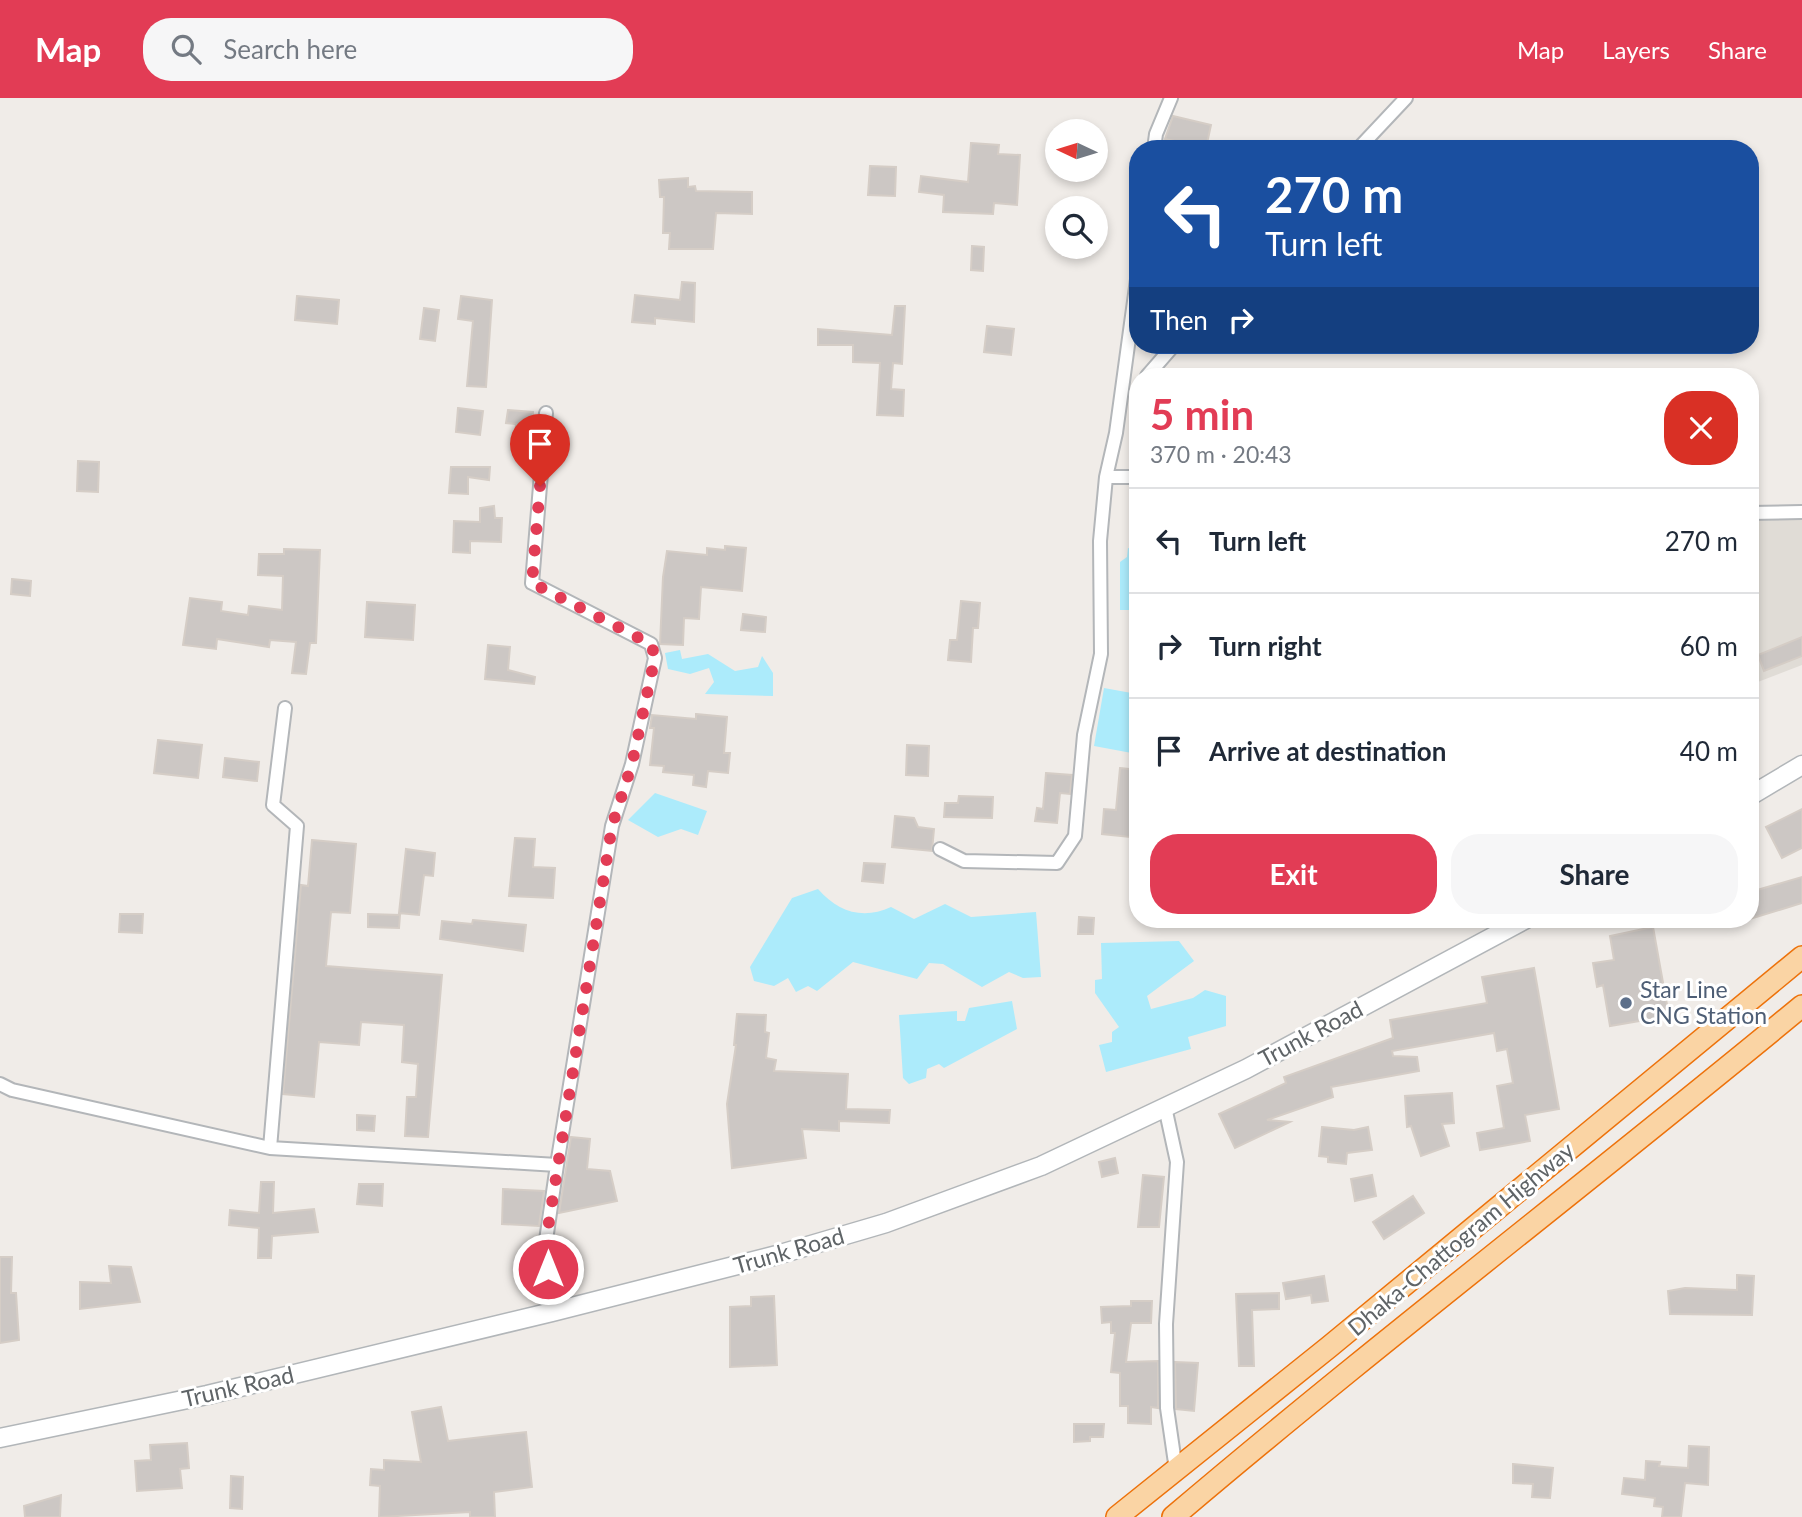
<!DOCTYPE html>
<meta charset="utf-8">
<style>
:root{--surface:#fff;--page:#f6f6f7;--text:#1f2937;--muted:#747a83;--line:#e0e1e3;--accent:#e23c55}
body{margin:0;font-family:Lato,sans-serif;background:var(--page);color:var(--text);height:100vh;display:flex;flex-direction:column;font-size:26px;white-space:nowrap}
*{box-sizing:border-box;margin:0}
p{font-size:23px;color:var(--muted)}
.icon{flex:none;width:38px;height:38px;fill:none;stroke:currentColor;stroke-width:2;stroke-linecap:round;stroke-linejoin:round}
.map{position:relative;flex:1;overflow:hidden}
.sheet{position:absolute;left:1129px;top:270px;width:630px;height:560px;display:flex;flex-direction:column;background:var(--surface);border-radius:28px;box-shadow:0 4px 10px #0003}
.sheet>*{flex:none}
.hud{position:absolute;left:1129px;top:42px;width:630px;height:214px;border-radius:28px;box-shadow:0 4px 10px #0003;background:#1a4fa0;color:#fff;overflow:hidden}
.needle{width:46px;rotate:274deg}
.buttons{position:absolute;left:1045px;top:21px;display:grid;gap:14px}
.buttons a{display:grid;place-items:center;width:63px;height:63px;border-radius:50%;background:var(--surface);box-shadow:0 4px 10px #0003;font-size:35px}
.pin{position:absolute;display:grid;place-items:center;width:60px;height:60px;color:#fff;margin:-72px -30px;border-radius:50% 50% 50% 0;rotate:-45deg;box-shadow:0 0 7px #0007}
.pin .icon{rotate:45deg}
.me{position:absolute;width:77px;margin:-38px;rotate:0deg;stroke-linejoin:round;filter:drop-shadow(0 0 5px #0008)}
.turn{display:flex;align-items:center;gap:24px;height:147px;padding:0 21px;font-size:32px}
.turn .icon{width:91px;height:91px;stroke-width:2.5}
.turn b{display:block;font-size:49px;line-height:60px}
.then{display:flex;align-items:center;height:66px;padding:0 21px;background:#0003;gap:14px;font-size:26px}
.round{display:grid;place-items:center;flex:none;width:74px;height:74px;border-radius:28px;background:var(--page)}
.head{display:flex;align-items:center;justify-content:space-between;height:119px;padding:0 21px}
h1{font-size:42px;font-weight:700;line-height:52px;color:var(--accent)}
.cta{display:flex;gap:14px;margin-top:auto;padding:14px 21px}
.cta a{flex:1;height:80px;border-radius:28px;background:var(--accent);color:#fff;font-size:28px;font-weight:700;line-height:80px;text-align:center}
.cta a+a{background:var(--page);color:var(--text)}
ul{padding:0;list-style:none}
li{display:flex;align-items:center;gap:21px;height:105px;padding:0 21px;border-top:2px solid var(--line)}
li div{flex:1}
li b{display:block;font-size:26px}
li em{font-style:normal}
header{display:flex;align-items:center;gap:42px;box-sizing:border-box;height:98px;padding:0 35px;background:var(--accent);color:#fff}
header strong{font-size:33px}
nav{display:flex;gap:38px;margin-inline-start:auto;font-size:24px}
.search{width:490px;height:63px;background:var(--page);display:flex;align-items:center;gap:18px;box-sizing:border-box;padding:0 24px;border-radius:28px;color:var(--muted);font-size:26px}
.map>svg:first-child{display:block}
.education{fill:#e0dcd6}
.water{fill:#acebfb}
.building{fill:#ccc7c4;stroke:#d5cdc6;stroke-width:2}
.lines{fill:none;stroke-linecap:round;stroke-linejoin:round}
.minor-casing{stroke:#b3b6b9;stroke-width:16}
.secondary-casing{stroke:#b2b6b9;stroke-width:21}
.trunk-casing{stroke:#ed720b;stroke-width:24}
.minor{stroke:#fff;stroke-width:12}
.secondary{stroke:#fff;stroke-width:18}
.trunk{stroke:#fad4a4;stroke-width:21}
.route{stroke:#e23c55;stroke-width:12;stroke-dasharray:0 21.6}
.service-dot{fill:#5c6f8a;stroke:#fff;stroke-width:2.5}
.labels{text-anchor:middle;stroke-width:6;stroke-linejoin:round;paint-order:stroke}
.service-label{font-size:23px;fill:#4e5e75;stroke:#fff;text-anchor:start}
.street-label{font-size:23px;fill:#5f6467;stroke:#fff}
</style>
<header>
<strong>Map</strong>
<div class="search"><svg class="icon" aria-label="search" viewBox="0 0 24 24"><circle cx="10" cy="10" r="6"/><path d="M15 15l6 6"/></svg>Search here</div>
<nav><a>Map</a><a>Layers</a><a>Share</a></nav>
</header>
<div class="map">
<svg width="1802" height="1419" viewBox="0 0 1802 1419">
<rect width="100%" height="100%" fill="#f0ece8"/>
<!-- education -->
<path class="education" d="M 1802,421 L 1802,567 L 1750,587 L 1750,422 Z"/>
<!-- water -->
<path class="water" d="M 1128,450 L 1137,452 L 1136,512 L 1120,512 L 1120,464 L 1127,459 Z
M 680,552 L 682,561 L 708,556 L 735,573 L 758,569 L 762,558 L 773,575 L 773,598 L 705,596 L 714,584 L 709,570 L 690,576 L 668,571 L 665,555 Z
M 1104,590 L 1137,596 L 1137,656 L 1094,648 Z
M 655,695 L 707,713 L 698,737 L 681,731 L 658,739 L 628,722 Z
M 818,791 C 838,814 863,822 891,809 L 914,821 L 945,806 L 971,819 L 1036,814 L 1041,879 L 1023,880 L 1009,874 L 982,889 L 943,866 L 929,865 L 917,881 L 853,864 L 817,893 L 808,888 L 796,894 L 788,880 L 774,888 L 754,883 L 750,869 L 792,800 Z
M 1179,843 L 1194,863 L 1147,898 L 1151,911 L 1193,900 L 1205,892 L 1226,898 L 1226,928 L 1188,939 L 1191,951 L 1106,974 L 1099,947 L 1112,944 L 1112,934 L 1119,929 L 1095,895 L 1095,882 L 1102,881 L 1101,845 Z
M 1012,903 L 1017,931 L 944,970 L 939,966 L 927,971 L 926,980 L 909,986 L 903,980 L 899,917 L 957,913 L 957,923 L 965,923 L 969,910 Z"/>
<!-- building -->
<path class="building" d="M 1173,18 L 1211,27 L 1206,50 L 1165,41 Z
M 971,45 L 999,47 L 998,56 L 1020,57 L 1017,107 L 994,105 L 993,116 L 943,114 L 944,97 L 919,94 L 921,78 L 968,84 Z
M 870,68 L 896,69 L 895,98 L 868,97 Z
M 688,80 L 688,89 L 695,88 L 696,93 L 752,94 L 752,116 L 716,115 L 713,151 L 669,151 L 670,135 L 663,135 L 664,99 L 660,99 L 659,82 Z
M 972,148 L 984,149 L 983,173 L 971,172 Z
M 682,184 L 695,185 L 694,224 L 655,220 L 655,226 L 632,224 L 635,197 L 680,202 Z
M 297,198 L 339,202 L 337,226 L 295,222 Z
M 461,198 L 492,202 L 486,289 L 467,288 L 473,223 L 458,221 Z
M 895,208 L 905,208 L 902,266 L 893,265 L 891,291 L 904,292 L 903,318 L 877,317 L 880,265 L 853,264 L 853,247 L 818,247 L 818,231 L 892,237 Z
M 424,210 L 439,212 L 435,243 L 420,241 Z
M 987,228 L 1014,231 L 1011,257 L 984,254 Z
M 458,310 L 483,313 L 480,337 L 456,334 Z
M 508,312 L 533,314 L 530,342 L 515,341 L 516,326 L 506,325 Z
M 78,363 L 99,364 L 98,394 L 77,393 Z
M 451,369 L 490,369 L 489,382 L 468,379 L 468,396 L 449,395 Z
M 494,408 L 495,420 L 502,420 L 501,444 L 470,443 L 470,455 L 453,454 L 454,423 L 480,424 L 480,410 Z
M 725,448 L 746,450 L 742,493 L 701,489 L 699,521 L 684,520 L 683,547 L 660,546 L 663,479 L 667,453 L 707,457 L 707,450 L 725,452 Z
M 284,451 L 320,452 L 316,545 L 310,545 L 306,576 L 292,575 L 296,544 L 270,542 L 269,549 L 217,541 L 216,551 L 183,547 L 190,500 L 222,504 L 221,513 L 248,517 L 249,508 L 282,512 L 283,478 L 258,477 L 259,456 L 284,456 Z
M 12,481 L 31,483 L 30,498 L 11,496 Z
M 961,503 L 980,505 L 978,530 L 973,530 L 971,564 L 948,562 L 950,542 L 957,542 Z
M 367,504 L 415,507 L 413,542 L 365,539 Z
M 743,516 L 766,519 L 765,534 L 741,532 Z
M 1802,539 L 1802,558 L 1764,573 L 1758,557 Z
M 488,547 L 510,549 L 508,572 L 535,579 L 534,586 L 485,581 Z
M 696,616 L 727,619 L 724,655 L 730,655 L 728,675 L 708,673 L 706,689 L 693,687 L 694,677 L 663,674 L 664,668 L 650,667 L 654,630 L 650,630 L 652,617 L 696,621 Z
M 158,642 L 202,647 L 198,680 L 154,675 Z
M 907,647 L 929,648 L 928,678 L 906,677 Z
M 225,660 L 259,664 L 257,683 L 223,679 Z
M 1120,670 L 1138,672 L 1138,697 L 1135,697 L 1130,739 L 1102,736 L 1104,711 L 1116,712 Z
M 1046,675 L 1072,677 L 1070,696 L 1060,695 L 1057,725 L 1035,723 L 1037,710 L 1043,711 Z
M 959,698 L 993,699 L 992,720 L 944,719 L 945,705 L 958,705 Z
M 1802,711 L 1802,750 L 1782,760 L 1766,729 Z
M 895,718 L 914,720 L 918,729 L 934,731 L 932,753 L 892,749 Z
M 515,740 L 535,741 L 533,769 L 555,770 L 553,800 L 509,798 Z
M 312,742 L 356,746 L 350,815 L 331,814 L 326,868 L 442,877 L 428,1039 L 405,1038 L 407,999 L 416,999 L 418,966 L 402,964 L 404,927 L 361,924 L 359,947 L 319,944 L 314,999 L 283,996 L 301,787 L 308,788 Z
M 406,751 L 435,755 L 433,778 L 424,777 L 419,817 L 399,815 Z
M 864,765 L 885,766 L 883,785 L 862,783 Z
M 1802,779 L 1802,805 L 1750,821 L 1750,794 Z
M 120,816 L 143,816 L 142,835 L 119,834 Z
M 368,816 L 400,817 L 399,830 L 368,829 Z
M 1079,819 L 1094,820 L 1093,836 L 1078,836 Z
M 473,822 L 526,827 L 523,853 L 440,841 L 442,823 L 472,826 Z
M 1653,829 L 1669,918 L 1610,928 L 1603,887 L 1597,889 L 1593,865 L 1614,862 L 1610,838 Z
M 1534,870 L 1559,1011 L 1525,1017 L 1530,1043 L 1480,1052 L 1477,1035 L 1504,1030 L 1497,988 L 1513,985 L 1507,951 L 1497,953 L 1494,935 L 1392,953 L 1393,958 L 1417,959 L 1419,973 L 1331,989 L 1333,999 L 1267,1022 L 1290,1024 L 1235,1050 L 1219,1016 L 1286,985 L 1284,979 L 1393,940 L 1390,922 L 1487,905 L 1482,879 Z
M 737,916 L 766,917 L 765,934 L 769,935 L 766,960 L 776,962 L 774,973 L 848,976 L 846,1011 L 890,1012 L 889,1025 L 839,1023 L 839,1033 L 802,1031 L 806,1060 L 732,1070 L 727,1006 L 736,947 L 734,947 Z
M 1452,995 L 1454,1025 L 1442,1026 L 1449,1048 L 1421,1058 L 1411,1028 L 1407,1029 L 1405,998 Z
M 357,1017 L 375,1018 L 374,1033 L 357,1032 Z
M 1322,1029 L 1354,1032 L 1368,1029 L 1372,1052 L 1347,1055 L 1346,1066 L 1328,1064 L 1328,1059 L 1319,1058 Z
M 571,1039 L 590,1041 L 587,1071 L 610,1073 L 617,1103 L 559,1115 Z
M 1115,1060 L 1118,1075 L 1102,1079 L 1099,1064 Z
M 1143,1077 L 1164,1079 L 1159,1129 L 1138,1129 Z
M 1372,1077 L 1376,1098 L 1355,1103 L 1351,1081 Z
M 261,1084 L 274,1084 L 273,1115 L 314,1111 L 318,1134 L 272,1138 L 271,1160 L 258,1160 L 259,1130 L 229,1127 L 230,1112 L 259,1115 Z
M 359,1086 L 383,1086 L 382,1108 L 357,1106 Z
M 503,1091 L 544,1093 L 539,1128 L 502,1126 Z
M 1413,1098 L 1424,1115 L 1384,1141 L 1373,1124 Z
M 0,1159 L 12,1159 L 11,1195 L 16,1195 L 19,1242 L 0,1245 Z
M 109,1168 L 131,1169 L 140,1204 L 80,1211 L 80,1184 L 111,1185 Z
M 1737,1177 L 1754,1178 L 1752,1217 L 1670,1216 L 1668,1193 L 1685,1190 L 1737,1192 Z
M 1324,1178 L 1328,1203 L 1312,1205 L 1311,1197 L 1286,1201 L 1283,1185 Z
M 1279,1195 L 1279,1211 L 1252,1212 L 1254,1268 L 1239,1268 L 1236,1196 Z
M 774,1198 L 777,1267 L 730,1269 L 730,1209 L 751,1208 L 751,1199 Z
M 1131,1203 L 1152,1203 L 1151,1225 L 1131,1225 L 1126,1264 L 1158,1263 L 1158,1310 L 1151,1309 L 1151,1326 L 1128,1325 L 1128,1308 L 1120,1308 L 1120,1275 L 1111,1274 L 1115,1235 L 1111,1235 L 1111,1224 L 1102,1225 L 1101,1209 L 1131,1208 Z
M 1175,1264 L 1198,1265 L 1194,1313 L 1176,1311 Z
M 441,1309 L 448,1343 L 526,1334 L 532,1389 L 494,1394 L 495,1419 L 470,1419 L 470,1414 L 379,1419 L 380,1388 L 370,1387 L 371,1371 L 384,1372 L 384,1362 L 421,1364 L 412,1314 Z
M 1074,1326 L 1104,1326 L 1103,1339 L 1090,1339 L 1090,1343 L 1074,1344 Z
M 187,1345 L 189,1370 L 180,1371 L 182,1390 L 137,1393 L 135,1363 L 151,1362 L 150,1347 Z
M 1689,1348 L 1709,1349 L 1708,1387 L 1685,1385 L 1681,1419 L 1662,1419 L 1663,1409 L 1654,1408 L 1655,1400 L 1622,1396 L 1624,1380 L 1645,1382 L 1646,1363 L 1660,1364 L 1659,1368 L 1688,1370 Z
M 1513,1366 L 1553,1370 L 1550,1400 L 1532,1399 L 1533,1386 L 1513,1385 Z
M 231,1378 L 243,1379 L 242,1411 L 230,1410 Z
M 61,1397 L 60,1419 L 25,1419 L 24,1408 Z"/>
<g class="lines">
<!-- minor casing -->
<g class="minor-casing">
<path id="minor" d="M 1154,51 L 1156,36 L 1171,0
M 1358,51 L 1406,0
M 1147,278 L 1174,247
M 546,315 L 532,485 L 651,546 L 655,560 L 632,666 L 612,728 L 557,1067
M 1106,379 L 1138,379
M 1750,415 L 1802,414
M 940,751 L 964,763 L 1057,765 L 1075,738 L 1084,637 L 1101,556 L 1100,443 L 1106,379 L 1116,335 L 1138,174
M 0,986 L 12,992 L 270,1050 L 557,1067 L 545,1149 L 552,1214
M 1165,1009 L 1177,1064 L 1166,1226 L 1167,1310 L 1176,1372
M 270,1050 L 297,728 L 273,707 L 285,610"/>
</g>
<!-- secondary casing -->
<g class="secondary-casing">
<path id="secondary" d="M 1750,698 L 1802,667
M 0,1340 L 207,1297 L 552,1214 L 777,1157 L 886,1125 L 1041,1068 L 1246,971 L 1526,821"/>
</g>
<!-- trunk casing -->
<g class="trunk-casing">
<path id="trunk" d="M 1117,1419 L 1329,1249 L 1802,859
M 1173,1419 C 1379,1244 1594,1080 1802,908"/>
</g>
<!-- minor -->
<use href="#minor" class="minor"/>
<!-- secondary -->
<use href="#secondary" class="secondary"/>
<!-- trunk -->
<use href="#trunk" class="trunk"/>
</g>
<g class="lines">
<!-- route -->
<path class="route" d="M 540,388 L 532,485 L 651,546 L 655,559 L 632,666 L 612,728 L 545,1149 L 548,1171"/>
</g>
<!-- markers -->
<circle class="service-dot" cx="1626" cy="905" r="7"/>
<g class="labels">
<!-- service labels -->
<g class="service-label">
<text x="1640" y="900">Star Line<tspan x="1640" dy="26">CNG Station</tspan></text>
</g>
<!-- street labels -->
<g class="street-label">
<text transform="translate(1311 936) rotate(-28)" y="8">Trunk Road</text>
<text transform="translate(1461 1141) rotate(-40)" y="8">Dhaka-Chattogram Highway</text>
<text transform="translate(789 1153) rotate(-16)" y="8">Trunk Road</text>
<text transform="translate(238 1289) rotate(-13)" y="8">Trunk Road</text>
</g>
</g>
</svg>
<div class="buttons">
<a><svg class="needle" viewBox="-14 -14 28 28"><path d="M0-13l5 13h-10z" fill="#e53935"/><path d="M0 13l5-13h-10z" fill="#747a83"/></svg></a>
<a><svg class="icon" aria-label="search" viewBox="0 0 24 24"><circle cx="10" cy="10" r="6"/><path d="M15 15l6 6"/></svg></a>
</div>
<div class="pin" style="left:540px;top:388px;background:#d93025"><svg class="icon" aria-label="arrive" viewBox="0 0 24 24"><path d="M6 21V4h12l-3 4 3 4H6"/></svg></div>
<svg class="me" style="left:548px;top:1171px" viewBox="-20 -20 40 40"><circle r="17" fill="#e23c55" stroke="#fff" stroke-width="3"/><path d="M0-11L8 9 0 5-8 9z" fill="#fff"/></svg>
<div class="hud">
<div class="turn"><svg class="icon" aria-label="left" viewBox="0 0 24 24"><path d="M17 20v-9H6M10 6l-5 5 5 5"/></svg><div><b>270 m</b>Turn left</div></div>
<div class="then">Then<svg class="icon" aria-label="right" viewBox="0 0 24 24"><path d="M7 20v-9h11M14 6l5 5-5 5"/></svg></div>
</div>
<section class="sheet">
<div class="head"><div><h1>5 min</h1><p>370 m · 20:43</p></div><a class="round" style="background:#d93025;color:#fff"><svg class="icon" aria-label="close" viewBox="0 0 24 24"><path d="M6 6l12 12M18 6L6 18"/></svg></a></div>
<ul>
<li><svg class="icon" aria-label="left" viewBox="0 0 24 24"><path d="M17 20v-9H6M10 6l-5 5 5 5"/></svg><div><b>Turn left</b></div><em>270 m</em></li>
<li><svg class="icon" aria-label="right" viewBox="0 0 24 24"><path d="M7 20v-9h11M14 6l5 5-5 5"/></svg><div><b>Turn right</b></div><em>60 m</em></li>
<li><svg class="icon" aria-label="arrive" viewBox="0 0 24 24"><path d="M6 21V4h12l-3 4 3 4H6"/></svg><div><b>Arrive at destination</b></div><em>40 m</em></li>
</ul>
<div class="cta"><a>Exit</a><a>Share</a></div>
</section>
</div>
